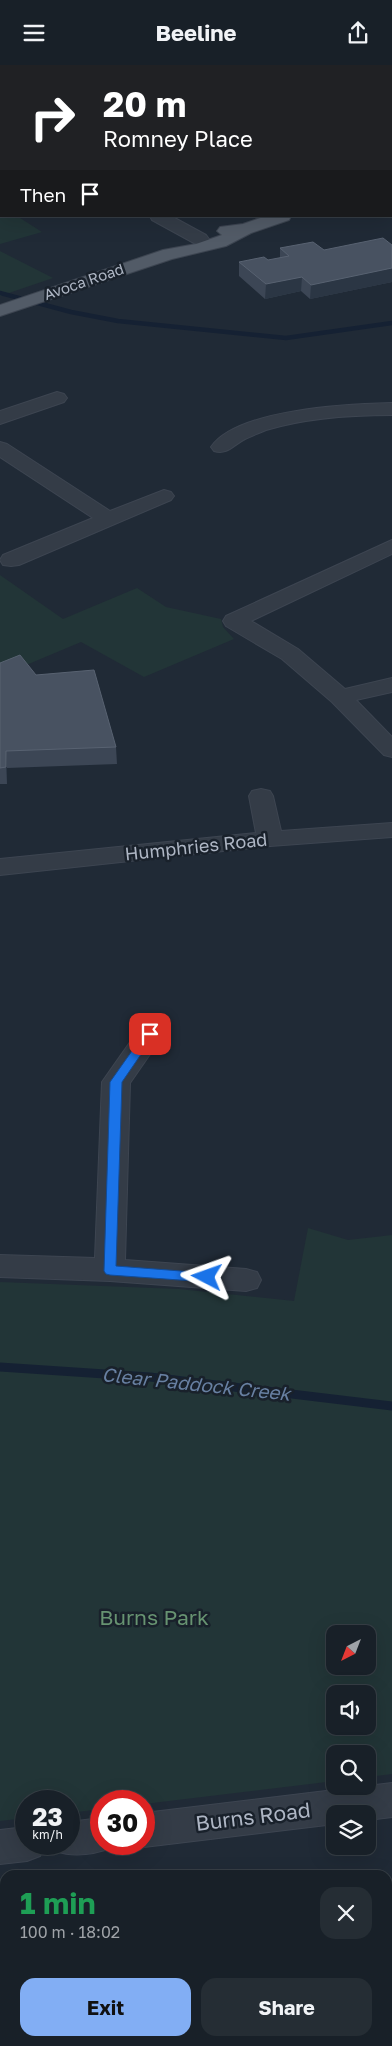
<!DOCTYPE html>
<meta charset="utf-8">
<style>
:root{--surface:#182028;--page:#252d34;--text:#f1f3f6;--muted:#9fa3a8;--line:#363e45;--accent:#82aef4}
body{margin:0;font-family:"Golos Text",sans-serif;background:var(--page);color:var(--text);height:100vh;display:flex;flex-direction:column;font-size:19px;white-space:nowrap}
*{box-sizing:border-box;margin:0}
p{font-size:16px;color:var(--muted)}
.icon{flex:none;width:28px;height:28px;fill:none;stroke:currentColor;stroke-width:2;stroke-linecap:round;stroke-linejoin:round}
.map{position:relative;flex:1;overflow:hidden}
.details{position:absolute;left:0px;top:1805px;width:392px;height:176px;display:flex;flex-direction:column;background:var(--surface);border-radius:15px 15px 0 0;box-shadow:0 5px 20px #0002,0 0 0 1px var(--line)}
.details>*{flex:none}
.banner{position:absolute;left:0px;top:0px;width:392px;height:152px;box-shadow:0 5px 20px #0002,0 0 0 1px var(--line);background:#202124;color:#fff;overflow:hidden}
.needle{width:32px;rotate:222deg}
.fabs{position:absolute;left:326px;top:1560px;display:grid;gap:10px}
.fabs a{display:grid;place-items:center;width:50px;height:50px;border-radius:10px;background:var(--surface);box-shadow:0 5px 20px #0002,0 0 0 1px var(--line);font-size:25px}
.speed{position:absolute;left:15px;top:1725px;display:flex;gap:10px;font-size:25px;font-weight:700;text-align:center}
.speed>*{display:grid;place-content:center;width:65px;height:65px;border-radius:50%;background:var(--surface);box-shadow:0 5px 20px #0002,0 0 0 1px var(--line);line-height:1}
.speed small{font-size:12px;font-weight:400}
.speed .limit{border:8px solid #d22;background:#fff;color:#111}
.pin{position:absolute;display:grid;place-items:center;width:42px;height:42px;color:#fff;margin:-21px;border-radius:10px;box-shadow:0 2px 8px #0006}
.me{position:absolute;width:55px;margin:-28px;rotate:274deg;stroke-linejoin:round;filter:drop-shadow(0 0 4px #0008)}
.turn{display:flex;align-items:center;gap:18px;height:105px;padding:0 20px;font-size:22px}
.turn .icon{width:65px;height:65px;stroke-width:2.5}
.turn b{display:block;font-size:35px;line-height:42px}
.then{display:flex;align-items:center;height:48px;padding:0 20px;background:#0003;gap:10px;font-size:19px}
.round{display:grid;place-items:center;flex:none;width:52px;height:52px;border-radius:15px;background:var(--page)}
.summary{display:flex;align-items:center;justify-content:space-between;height:85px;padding:0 20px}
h1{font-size:30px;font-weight:700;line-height:38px;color:#1e9e55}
.primary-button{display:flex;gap:10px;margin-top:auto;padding:10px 20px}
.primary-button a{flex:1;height:58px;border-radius:15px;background:var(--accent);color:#111;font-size:20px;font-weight:700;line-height:58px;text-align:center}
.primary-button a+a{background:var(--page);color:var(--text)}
header{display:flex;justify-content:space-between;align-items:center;height:65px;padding:0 20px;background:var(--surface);font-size:22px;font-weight:700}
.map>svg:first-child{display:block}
.green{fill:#223537;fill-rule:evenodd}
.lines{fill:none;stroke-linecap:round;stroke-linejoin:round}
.stream-far1{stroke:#152133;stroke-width:4.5}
.stream{stroke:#152133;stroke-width:9}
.minor-casing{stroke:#3d4551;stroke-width:2}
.major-casing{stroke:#3d4551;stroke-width:2}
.minor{fill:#343c47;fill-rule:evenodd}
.major{fill:#525b67;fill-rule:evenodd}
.wall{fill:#3c4655}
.shaded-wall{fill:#2b3644}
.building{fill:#485261;stroke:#586271}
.route{fill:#1a73e8;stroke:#114b97}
.labels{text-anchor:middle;stroke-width:5;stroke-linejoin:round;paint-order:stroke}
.far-street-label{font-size:15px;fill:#aeb6c4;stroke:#19212b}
.street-label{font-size:18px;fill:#aeb6c4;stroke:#19212b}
.water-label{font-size:19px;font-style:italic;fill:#6880a2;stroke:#19212b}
.near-park-label{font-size:21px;fill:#679371;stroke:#19212b}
.near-street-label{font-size:21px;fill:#aeb6c4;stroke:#19212b}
</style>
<header><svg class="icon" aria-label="menu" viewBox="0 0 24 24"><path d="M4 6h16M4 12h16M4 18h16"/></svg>Beeline<svg class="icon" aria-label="share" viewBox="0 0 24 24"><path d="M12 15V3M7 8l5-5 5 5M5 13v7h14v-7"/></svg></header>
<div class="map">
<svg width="392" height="1981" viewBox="0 0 392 1981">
<rect width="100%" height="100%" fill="#202a36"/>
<!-- green -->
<path class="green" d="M 0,141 L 1,151 L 17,151 L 42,167 L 0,179 Z
M 0,186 L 53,213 L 0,231 Z
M 0,510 L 63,554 L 137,523 L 166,542 L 221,554 L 223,562 L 234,574 L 144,612 L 81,577 L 0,611 Z
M 308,1163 L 348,1175 L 392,1170 L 392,1709 L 368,1712 L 368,1689 L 335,1689 L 335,1716 L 144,1739 L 144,1736 L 101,1736 L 101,1744 L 69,1748 L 69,1736 L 26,1736 L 26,1753 L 0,1756 L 0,1217 L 179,1224 L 294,1236 ZM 335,1569 L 368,1569 L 368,1601 L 335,1601 ZM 335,1629 L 368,1629 L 368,1661 L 335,1661 Z"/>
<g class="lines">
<!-- stream-far1 -->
<path class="stream-far1" d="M 0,228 L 71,247 L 118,256 L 286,273 L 392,258"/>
<!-- stream -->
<path class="stream" d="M 0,1302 L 150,1312 L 392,1341"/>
<!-- minor casing -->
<g class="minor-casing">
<path id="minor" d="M 323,0 L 342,0 L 342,1 L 323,1 Z
M 391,11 L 392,11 L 392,21 L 391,21 Z
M 0,13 L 1,14 L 1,23 L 0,23 Z
M 0,60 L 1,61 L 1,71 L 0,70 Z
M 150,151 L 171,151 L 206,170 L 209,174 L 206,178 L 200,179 L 194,178 L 152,155 Z
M 57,327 L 64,329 L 67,333 L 64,337 L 0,359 L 0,346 Z
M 392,338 L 392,350 C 350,350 306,353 266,365 C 259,368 251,371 245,374 C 233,380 228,390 214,386 L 211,382 C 237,344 349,339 392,338 Z
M 0,377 L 7,379 L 110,446 L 164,425 L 171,427 L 174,431 L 171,435 L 19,500 L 11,501 L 3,500 L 0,495 L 3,490 L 93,453 L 0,392 Z
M 392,475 L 392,489 L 251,556 L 298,584 L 345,624 L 392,613 L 392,627 L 356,635 L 392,672 L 392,692 L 384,690 L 332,637 L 282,594 L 226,561 L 223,556 L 226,551 Z
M 261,724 L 270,726 L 273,731 L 281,766 L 392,758 L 392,772 L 270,781 L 0,810 L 0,794 L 256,768 L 249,731 L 252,726 Z
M 150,960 L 160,963 L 164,969 L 130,1018 L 125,1195 L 246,1204 L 257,1207 L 261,1215 L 257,1223 L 246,1226 L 110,1216 L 0,1212 L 0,1190 L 95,1193 L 102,1017 L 140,963 Z
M 392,1718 L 392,1752 L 368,1755 L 368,1749 L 335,1749 L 335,1759 L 144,1782 L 136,1779 L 144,1779 L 144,1748 Z
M 101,1753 L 101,1779 L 116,1779 L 114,1782 C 95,1789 75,1793 56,1786 L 52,1779 L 69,1779 L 69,1757 Z
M 26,1762 L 26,1779 L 46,1779 L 40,1791 L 27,1796 L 0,1799 L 0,1765 Z"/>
</g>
<!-- major casing -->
<g class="major-casing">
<path id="major" d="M 107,0 L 123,0 L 123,1 L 107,1 Z
M 391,115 L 392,115 L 391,129 Z
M 266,151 L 291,151 L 289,155 L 251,168 L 226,181 L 172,194 L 0,251 L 0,240 L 163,185 L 196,179 L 222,170 L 217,166 L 220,162 L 243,159 Z"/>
</g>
<!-- minor -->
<use href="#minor" class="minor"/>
<!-- major -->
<use href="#major" class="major"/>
</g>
<!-- wall -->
<path class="wall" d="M 392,180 L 392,217 L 310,234 L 301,226 L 265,234 L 239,211 L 239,197 L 268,195 L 280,193 L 280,183 L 324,185 Z
M 0,598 L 36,610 L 116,682 L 117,699 L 7,703 L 7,719 L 0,719 Z"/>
<!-- shaded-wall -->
<path class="shaded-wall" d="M 392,203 L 392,217 L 310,234 L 311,220 Z
M 302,212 L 301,226 L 265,234 L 266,219 Z
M 6,686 L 7,703 L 7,719 L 6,702 Z"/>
<!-- building -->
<path class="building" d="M 383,173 L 392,180 L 392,203 L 311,220 L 302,212 L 266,219 L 239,197 L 264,192 L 268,195 L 289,191 L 280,183 L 313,177 L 324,185 Z
M 20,590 L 36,610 L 94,605 L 116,682 L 6,686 L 6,702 L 0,703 L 0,598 Z"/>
<!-- route -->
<path class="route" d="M 150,965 L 155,969 L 122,1017 L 116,1201 L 207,1208 L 211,1209 L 213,1212 L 211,1215 L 207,1217 L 110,1210 L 106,1209 L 104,1206 L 110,1017 L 146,966 Z"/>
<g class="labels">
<!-- far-street labels -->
<g class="far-street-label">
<text transform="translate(84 217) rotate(-19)" y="5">Avoca Road</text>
</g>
<!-- street labels -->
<g class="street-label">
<text transform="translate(196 782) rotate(-6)" y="6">Humphries Road</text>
</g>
<!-- water labels -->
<g class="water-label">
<text transform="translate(196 1319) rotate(6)" y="7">Clear Paddock Creek</text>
</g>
<!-- near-park labels -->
<g class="near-park-label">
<text x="154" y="1560">Burns Park</text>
</g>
<!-- near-street labels -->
<g class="near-street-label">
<text transform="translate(253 1752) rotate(-7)" y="7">Burns Road</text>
</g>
</g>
</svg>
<div class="fabs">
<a><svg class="needle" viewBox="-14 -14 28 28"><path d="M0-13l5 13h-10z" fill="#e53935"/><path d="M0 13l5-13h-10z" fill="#9fa3a8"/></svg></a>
<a><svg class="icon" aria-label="sound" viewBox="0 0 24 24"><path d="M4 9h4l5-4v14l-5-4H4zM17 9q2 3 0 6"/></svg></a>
<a><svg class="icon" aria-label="search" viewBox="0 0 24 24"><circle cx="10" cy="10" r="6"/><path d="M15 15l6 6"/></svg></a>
<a><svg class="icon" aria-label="layers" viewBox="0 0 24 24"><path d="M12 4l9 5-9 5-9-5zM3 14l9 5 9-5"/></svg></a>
</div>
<div class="speed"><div>23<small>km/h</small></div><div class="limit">30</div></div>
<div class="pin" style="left:150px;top:969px;background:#d93025"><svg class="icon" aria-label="arrive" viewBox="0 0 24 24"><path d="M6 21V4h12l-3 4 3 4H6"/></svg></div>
<svg class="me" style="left:207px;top:1212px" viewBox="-20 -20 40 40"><path d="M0-17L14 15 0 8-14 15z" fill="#1a73e8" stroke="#fff" stroke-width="4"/></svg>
<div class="banner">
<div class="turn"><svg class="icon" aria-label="right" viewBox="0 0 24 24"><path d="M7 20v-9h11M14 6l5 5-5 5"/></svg><div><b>20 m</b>Romney Place</div></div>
<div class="then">Then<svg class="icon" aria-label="arrive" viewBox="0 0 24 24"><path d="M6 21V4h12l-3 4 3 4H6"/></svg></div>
</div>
<section class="details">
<div class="summary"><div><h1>1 min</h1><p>100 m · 18:02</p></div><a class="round"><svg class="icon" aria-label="close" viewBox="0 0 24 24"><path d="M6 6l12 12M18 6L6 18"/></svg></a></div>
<div class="primary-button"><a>Exit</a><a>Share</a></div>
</section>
</div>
